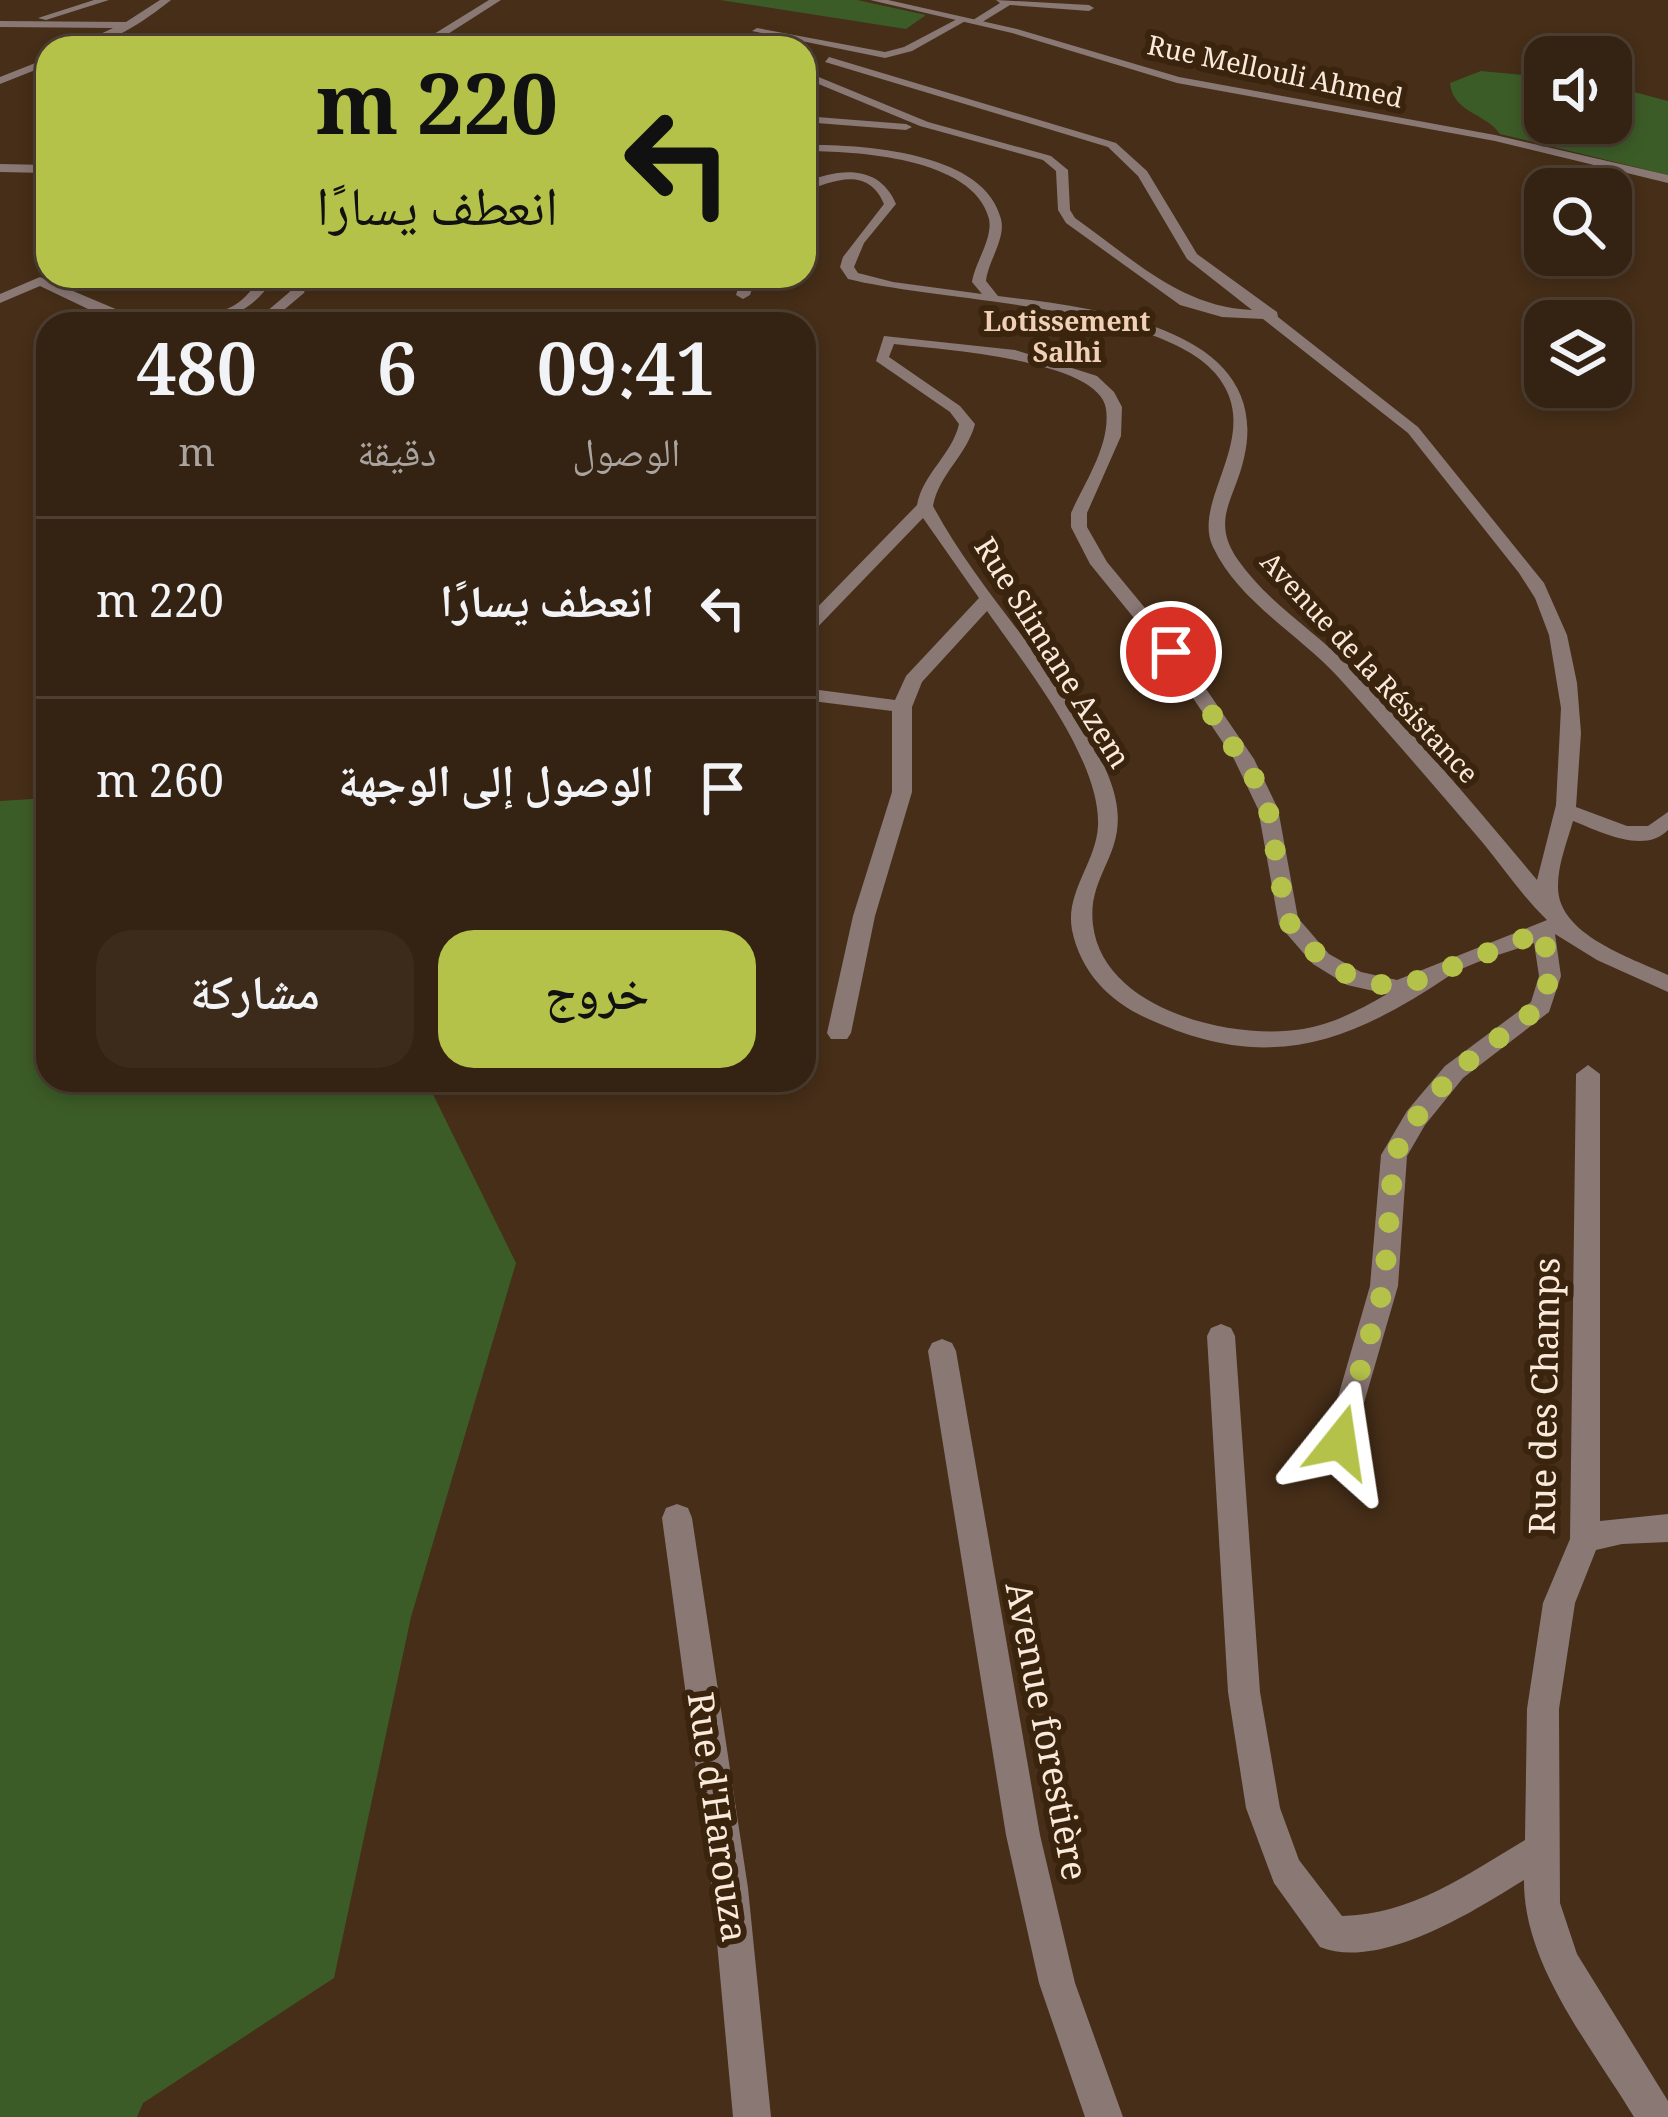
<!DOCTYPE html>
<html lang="ar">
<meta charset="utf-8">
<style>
:root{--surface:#342212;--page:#3c2a1b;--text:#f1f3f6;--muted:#a9a49f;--line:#4e3f32;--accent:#b5c249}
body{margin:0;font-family:Georgia,"Noto Naskh Arabic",serif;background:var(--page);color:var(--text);direction:rtl;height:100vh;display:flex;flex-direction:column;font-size:45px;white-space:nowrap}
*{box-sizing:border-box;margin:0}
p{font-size:39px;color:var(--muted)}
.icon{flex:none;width:66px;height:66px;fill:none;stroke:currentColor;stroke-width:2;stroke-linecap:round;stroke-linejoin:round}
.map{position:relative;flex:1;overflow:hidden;direction:ltr}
.sheet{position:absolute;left:36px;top:312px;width:780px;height:780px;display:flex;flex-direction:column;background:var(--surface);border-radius:36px;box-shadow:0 6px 18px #0003,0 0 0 3px var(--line);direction:rtl}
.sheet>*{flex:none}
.guide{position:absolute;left:36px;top:36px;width:780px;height:252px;border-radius:36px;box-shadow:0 6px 18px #0003,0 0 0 3px var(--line);direction:rtl;background:#b5c249;color:#111;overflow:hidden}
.tools{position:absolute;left:1524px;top:36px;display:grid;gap:24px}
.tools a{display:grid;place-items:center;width:108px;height:108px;border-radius:24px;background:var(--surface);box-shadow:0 6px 18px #0003,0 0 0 3px var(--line);font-size:60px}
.pin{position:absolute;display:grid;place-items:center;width:102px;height:102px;color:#fff;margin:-51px;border:6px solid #fff;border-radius:50%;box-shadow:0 3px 12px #0007}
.me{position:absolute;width:132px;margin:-66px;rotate:15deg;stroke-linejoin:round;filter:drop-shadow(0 0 9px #0008)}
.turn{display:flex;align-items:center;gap:42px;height:252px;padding:0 60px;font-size:54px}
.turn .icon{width:156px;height:156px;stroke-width:2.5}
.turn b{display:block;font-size:84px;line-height:102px}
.eta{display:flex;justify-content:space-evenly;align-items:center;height:204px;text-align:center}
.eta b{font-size:72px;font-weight:600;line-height:84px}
.primary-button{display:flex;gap:24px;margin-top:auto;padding:24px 60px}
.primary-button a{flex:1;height:138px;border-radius:36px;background:var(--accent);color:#111;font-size:48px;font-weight:600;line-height:138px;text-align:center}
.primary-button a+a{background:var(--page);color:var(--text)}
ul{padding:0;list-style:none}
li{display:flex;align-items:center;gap:36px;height:180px;padding:0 60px;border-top:3px solid var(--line)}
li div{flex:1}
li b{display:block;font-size:45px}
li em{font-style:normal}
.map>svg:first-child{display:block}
.green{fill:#3c5c27}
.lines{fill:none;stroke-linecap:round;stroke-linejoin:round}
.minor{fill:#8a7875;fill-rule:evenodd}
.tertiary{fill:#8a7875;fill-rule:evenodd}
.route{stroke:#b5c249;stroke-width:21;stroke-dasharray:0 37.8}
.labels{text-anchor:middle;stroke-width:12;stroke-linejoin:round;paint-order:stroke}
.far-street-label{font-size:27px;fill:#faeadc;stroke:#3b240d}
.far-neighbourhood-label{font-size:27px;font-weight:bold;fill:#f0d0b6;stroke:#3b240d}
.street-label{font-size:30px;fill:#faeadc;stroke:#3b240d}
.near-street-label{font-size:36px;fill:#faeadc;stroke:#3b240d}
</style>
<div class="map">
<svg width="1668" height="2117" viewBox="0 0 1668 2117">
<rect width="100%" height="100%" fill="#462e18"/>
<!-- green -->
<path class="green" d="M 720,0 L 857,0 L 926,15 L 906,29 Z
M 1481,71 L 1545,77 L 1545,123 L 1611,123 L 1611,86 L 1668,101 L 1668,175 L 1500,134 C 1486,113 1453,113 1450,83 Z
M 48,798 L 48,1080 L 426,1080 L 516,1263 L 411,1617 L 334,1978 L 143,2103 L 137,2117 L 0,2117 L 0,801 Z"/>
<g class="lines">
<!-- minor -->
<path class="minor" d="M 94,0 L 109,0 L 46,20 L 38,18 Z
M 160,0 L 171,0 C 145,21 105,48 71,48 L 113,28 L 0,27 L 0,21 L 126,22 Z
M 489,0 L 501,0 L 440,39 L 434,48 L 424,48 L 429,40 L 327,48 L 218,41 L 434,34 Z
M 996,0 L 1089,5 L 1094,8 L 1089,11 L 1010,5 L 979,24 L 973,24 L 973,20 L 1000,3 Z
M 961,17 L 969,19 L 912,51 L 885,58 L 752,31 L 757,28 L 885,52 L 904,47 Z
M 829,57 L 1116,143 L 1147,171 L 1197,254 L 1277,312 L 1278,317 L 1418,427 L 1544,583 L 1567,635 L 1577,683 L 1581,733 L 1576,807 L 1627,826 L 1648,826 L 1668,812 L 1668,830 C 1644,855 1599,831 1573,821 C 1567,842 1558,864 1558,886 C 1557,934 1629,957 1668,975 L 1668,992 L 1597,960 L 1555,934 L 1561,976 L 1549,1012 L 1463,1078 L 1425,1125 L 1407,1156 L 1398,1286 L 1350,1451 L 1340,1455 L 1330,1451 L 1325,1442 L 1370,1286 L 1381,1155 L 1407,1111 L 1445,1066 L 1531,1002 L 1539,976 L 1534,943 C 1507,953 1473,961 1449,976 C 1349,1043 1270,1073 1153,1021 C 1112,1004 1081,974 1072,930 C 1065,892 1096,863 1098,826 C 1101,759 1024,664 987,611 L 922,682 L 912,707 L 912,792 L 875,916 L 851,1033 L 847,1039 L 831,1039 L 827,1033 L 853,916 L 892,792 L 892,711 L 804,700 L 804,688 L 895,700 L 906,676 L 979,598 L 923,518 L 810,635 L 804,636 L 804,621 L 917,505 C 923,473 952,455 959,424 L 950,412 L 876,361 L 884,336 L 1015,350 L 1097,376 L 1114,392 L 1122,407 L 1121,436 L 1087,513 L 1087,527 L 1107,562 L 1178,648 L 1254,759 L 1278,809 L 1298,918 L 1329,954 L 1361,972 L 1397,980 L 1547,920 C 1524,898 1504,869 1483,843 C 1436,788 1388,732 1339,678 C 1299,634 1239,602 1213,547 C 1190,499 1267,433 1215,373 C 1156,305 940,302 848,279 L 840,267 L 843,257 L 884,204 C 868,166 834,180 804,192 L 804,183 C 839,168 879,164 896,204 L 864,243 L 854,267 L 858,273 L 893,282 L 982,294 L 972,282 C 975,262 993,239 989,219 C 974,157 854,151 804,151 L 804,145 C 859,144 985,151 1001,219 C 1006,239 988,261 986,281 L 998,296 C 1089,307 1275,325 1244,458 C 1235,499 1210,520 1238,560 C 1268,603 1314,630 1350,667 C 1415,735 1477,808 1537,880 L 1556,805 L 1561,708 L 1549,635 L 1535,598 L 1519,573 L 1408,433 L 1263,319 L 1222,317 L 1180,305 L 1066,223 L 1058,210 L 1056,171 L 1043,160 L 920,126 L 804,78 L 804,71 L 928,122 L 1051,156 L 1068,170 L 1070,210 L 1075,218 C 1132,258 1180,307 1252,310 L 1187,259 L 1138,176 L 1108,147 L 825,62 ZM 894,344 C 935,349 1100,359 1106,409 C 1111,444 1085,482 1071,513 L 1071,527 L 1090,564 L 1164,655 L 1234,759 L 1258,809 L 1279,925 L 1313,964 L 1347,985 L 1387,994 C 1361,1009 1334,1024 1303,1029 C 1233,1041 1103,1010 1093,925 C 1086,867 1139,851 1108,775 C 1067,675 983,600 933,506 C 939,474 967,455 975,424 L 960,406 L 889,357 Z
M 48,58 L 48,65 L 0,84 L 0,77 Z
M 804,116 L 906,124 L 912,127 L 906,130 L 804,122 Z
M 0,164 L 48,165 L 48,173 L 0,172 Z
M 261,276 L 275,276 C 248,322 209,324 160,324 C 199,304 229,330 261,276 Z
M 295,276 L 309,276 L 304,293 L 267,324 L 252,324 L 293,289 Z
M 742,276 L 756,276 L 750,295 L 743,299 L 736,295 Z
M 40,277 L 151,324 L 111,320 L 40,286 L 0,303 L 0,294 Z
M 804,456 L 812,461 L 810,465 L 804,467 Z
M 47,537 L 48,537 L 48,559 L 39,554 L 39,542 Z
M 1588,1065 L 1600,1074 L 1600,1521 L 1668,1514 L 1668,1542 L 1622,1544 L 1596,1550 L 1575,1603 L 1559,1709 L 1560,1903 L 1577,1954 L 1668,2101 L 1668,2117 L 1634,2117 C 1592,2047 1523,1965 1524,1880 C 1474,1911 1380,1971 1320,1947 L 1274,1883 L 1246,1808 L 1228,1692 L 1207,1336 L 1211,1328 L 1221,1324 L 1231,1328 L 1235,1336 L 1260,1692 L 1280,1808 L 1299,1860 L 1342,1916 C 1411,1915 1468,1874 1525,1840 L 1527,1709 L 1543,1603 L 1570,1539 L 1576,1074 Z
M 942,1339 L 952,1343 L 956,1351 L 1040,1835 L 1075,1983 L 1123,2117 L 1085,2117 L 1039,1983 L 1006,1835 L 928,1351 L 932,1343 Z
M 677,1504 L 688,1508 L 692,1518 L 748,1888 L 771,2117 L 733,2117 L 712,1888 L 662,1518 L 666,1508 Z"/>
<!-- tertiary -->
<path class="tertiary" d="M 870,0 L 888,0 L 1017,29 L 1179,77 L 1495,135 L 1668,175 L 1668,183 L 1495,141 L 1177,83 L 1012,33 Z"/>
</g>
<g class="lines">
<!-- route -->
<path class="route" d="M 1171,652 L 1258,784 L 1268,808 L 1287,920 L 1321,959 L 1355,979 L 1398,988 L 1543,931 L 1550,976 L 1541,1006 L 1454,1072 L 1416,1118 L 1394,1155 L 1384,1286 L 1340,1442"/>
</g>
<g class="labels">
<!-- far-street labels -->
<g class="far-street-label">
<text transform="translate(1275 72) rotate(12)" y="9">Rue Mellouli Ahmed</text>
<text transform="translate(1369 668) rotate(47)" y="9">Avenue de la Résistance</text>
</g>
<!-- far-neighbourhood labels -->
<g class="far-neighbourhood-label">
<text x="1067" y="331">Lotissement<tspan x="1067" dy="31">Salhi</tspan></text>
</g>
<!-- street labels -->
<g class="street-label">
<text transform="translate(1052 653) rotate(58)" y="10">Rue Slimane Azem</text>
</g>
<!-- near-street labels -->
<g class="near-street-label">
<text transform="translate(1544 1396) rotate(-89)" y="13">Rue des Champs</text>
<text transform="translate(1047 1731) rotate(79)" y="13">Avenue forestière</text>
<text transform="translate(718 1817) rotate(82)" y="13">Rue d'Harouza</text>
</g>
</g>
</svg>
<div class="tools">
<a><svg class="icon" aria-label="sound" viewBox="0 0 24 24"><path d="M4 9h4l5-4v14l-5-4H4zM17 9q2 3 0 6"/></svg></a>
<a><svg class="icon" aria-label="search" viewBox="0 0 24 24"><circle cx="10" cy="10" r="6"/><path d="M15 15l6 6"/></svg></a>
<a><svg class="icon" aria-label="layers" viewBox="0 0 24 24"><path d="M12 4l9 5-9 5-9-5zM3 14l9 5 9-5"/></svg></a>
</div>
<div class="pin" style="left:1171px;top:652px;background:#d93025"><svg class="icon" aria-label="arrive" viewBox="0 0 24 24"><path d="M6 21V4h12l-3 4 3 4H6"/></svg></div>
<svg class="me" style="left:1340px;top:1442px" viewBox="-20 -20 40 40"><path d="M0-17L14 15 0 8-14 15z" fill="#b5c249" stroke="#fff" stroke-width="4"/></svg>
<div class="guide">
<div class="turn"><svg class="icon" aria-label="left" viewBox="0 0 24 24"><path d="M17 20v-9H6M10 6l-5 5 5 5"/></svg><div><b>220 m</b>انعطف يسارًا</div></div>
</div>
<section class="sheet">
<div class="eta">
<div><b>09:41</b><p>الوصول</p></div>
<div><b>6</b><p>دقيقة</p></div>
<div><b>480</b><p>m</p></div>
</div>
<ul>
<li><svg class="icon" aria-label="left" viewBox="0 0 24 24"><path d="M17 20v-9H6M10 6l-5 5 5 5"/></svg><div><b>انعطف يسارًا</b></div><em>220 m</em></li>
<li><svg class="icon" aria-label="arrive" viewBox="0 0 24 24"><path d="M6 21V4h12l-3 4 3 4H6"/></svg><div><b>الوصول إلى الوجهة</b></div><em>260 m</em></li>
</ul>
<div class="primary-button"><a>خروج</a><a>مشاركة</a></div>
</section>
</div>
